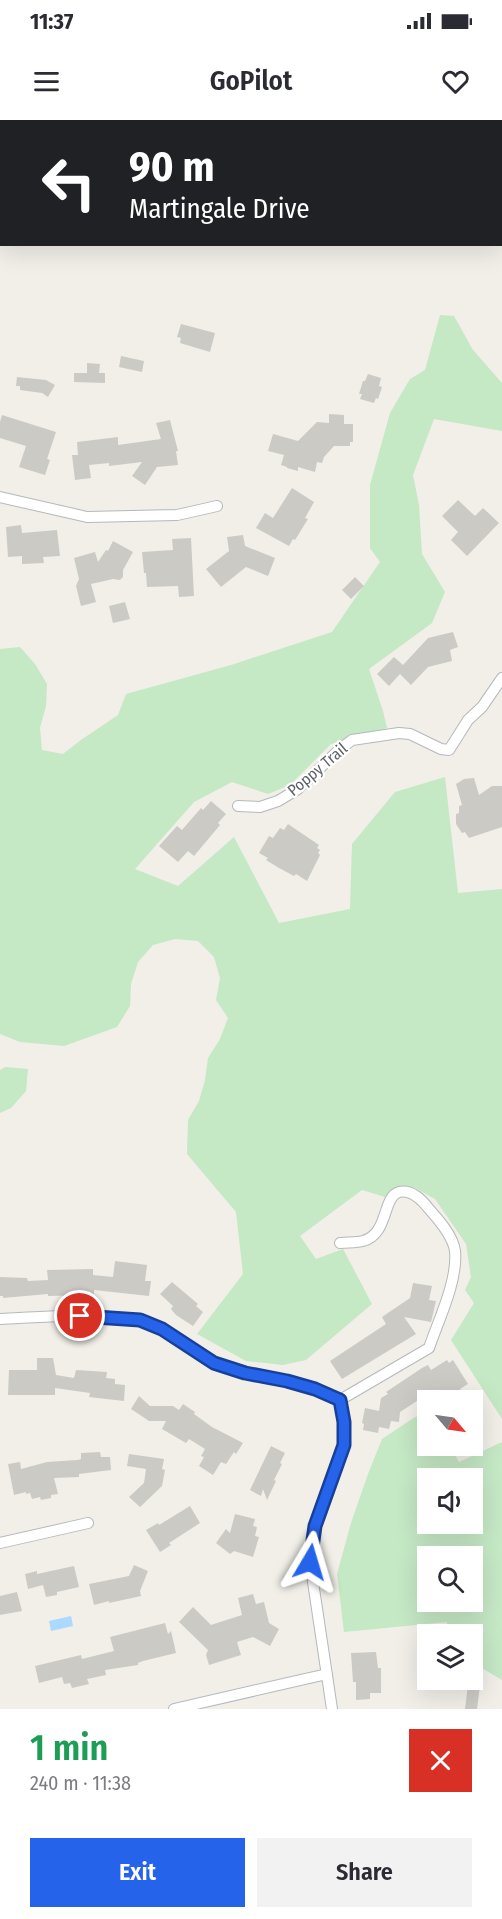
<!DOCTYPE html>
<meta charset="utf-8">
<style>
:root{--surface:#fff;--page:#f2f2f3;--text:#2b2b33;--muted:#7c7c81;--accent:#2563eb}
body{margin:0;font-family:"Fira Sans Condensed",sans-serif;background:var(--page);color:var(--text);height:100vh;display:flex;flex-direction:column;font-size:22px;white-space:nowrap}
*{box-sizing:border-box;margin:0}
p{font-size:20px;color:var(--muted)}
.icon{flex:none;width:33px;height:33px;fill:none;stroke:currentColor;stroke-width:2;stroke-linecap:round;stroke-linejoin:round}
.map{position:relative;height:1589px;overflow:hidden}
.sheet{display:flex;flex-direction:column;background:var(--surface);flex:1}
.sheet>*{flex:none}
.top-card{position:absolute;left:0px;top:0px;width:502px;height:126px;box-shadow:0 6px 24px #0002;background:#202124;color:#fff;overflow:hidden}
.needle{width:39px;rotate:119deg}
.controls{position:absolute;left:417px;top:1270px;display:grid;gap:12px}
.controls a{display:grid;place-items:center;width:66px;height:66px;border-radius:0px;background:var(--surface);box-shadow:0 6px 24px #0002;font-size:30px}
.pin{position:absolute;display:grid;place-items:center;width:51px;height:51px;color:#fff;margin:-26px;border:3px solid #fff;border-radius:50%;box-shadow:0 2px 6px #0007}
.me{position:absolute;width:66px;margin:-33px;rotate:7deg;stroke-linejoin:round;filter:drop-shadow(0 0 4px #0008)}
.turn{display:flex;align-items:center;gap:21px;height:126px;padding:0 30px;font-size:27px}
.turn .icon{width:78px;height:78px;stroke-width:2.5}
.turn b{display:block;font-size:42px;line-height:51px}
.round{display:grid;place-items:center;flex:none;width:63px;height:63px;border-radius:0px;background:var(--page)}
.overview{display:flex;align-items:center;justify-content:space-between;height:102px;padding:0 30px}
h1{font-size:36px;font-weight:600;line-height:45px;color:#1e9e55}
.cta{display:flex;gap:12px;margin-top:auto;padding:12px 30px}
.cta a{flex:1;height:69px;border-radius:0px;background:var(--accent);color:#fff;font-size:24px;font-weight:600;line-height:69px;text-align:center}
.cta a+a{background:var(--page);color:var(--text)}
.status{display:flex;justify-content:space-between;align-items:center;height:42px;padding:0 30px;background:var(--surface);direction:ltr}
.status svg{height:16px;fill:currentColor}
header{display:flex;justify-content:space-between;align-items:center;height:78px;padding:0 30px;background:var(--surface);font-size:27px;font-weight:600}
.map>svg:first-child{display:block}
.green{fill:#c5e8c5;fill-rule:evenodd}
.water{fill:#aadaff}
.building{fill:#cccac5}
.lines{fill:none;stroke-linecap:round;stroke-linejoin:round}
.street-casing{stroke:#b5b8bc;stroke-width:12}
.street{stroke:#fff;stroke-width:10}
.route-casing{stroke:#184099;stroke-width:15}
.route{stroke:#2563eb;stroke-width:10}
.labels{text-anchor:middle;stroke-width:4.5;stroke-linejoin:round;paint-order:stroke}
.street-label{font-size:16px;fill:#5f6368;stroke:#fff}
</style>
<div class="status"><b>11:37</b><svg viewBox="0 0 49 12"><path d="M0 12V9h3v3zM5 12V6h3v6zM10 12V3h3v9zM15 12V0h3v12zM26 1h20v11H26zM47 4h2v5h-2z"/></svg></div>
<header><svg class="icon" aria-label="menu" viewBox="0 0 24 24"><path d="M4 6h16M4 12h16M4 18h16"/></svg>GoPilot<svg class="icon" aria-label="heart" viewBox="0 0 24 24"><path d="M12 20l-8-8c-3-5 5-10 8-4 3-6 11-1 8 4z"/></svg></header>
<div class="map">
<svg width="502" height="1589" viewBox="0 0 502 1589">
<rect width="100%" height="100%" fill="#f1efe8"/>
<!-- green -->
<path class="green" d="M 329,0 L 502,0 L 502,45 L 501,2 L 335,2 Z
M 440,195 L 454,196 L 473,230 L 502,263 L 502,311 L 434,299 L 413,355 L 419,385 L 422,434 L 445,472 L 432,503 L 369,549 L 383,591 L 387,608 L 331,624 L 290,665 L 268,674 L 232,662 L 194,682 L 135,749 L 178,766 L 234,717 L 279,803 L 350,789 L 352,724 L 395,672 L 445,657 L 458,773 L 502,769 L 502,1299 L 451,1220 L 474,1183 L 465,1170 L 471,1157 L 466,1124 L 435,1079 L 415,1068 L 392,1071 L 385,1077 L 362,1070 L 300,1116 L 316,1139 L 343,1129 L 372,1184 L 306,1240 L 283,1245 L 246,1241 L 197,1214 L 243,1154 L 236,1092 L 187,1034 L 188,1000 L 199,981 L 205,960 L 208,938 L 220,919 L 228,898 L 216,880 L 220,858 L 214,837 L 198,821 L 175,819 L 153,825 L 138,842 L 131,864 L 130,886 L 117,907 L 64,926 L 20,922 L 0,914 L 0,529 L 20,527 L 35,544 L 47,564 L 46,586 L 40,608 L 42,630 L 63,634 L 81,620 L 118,595 L 126,574 L 231,545 L 332,512 L 380,442 L 370,428 L 370,365 L 390,293 L 410,259 L 425,250 Z
M 5,947 L 28,949 L 26,971 L 11,988 L 0,993 L 0,950 Z
M 427,1295 L 428,1326 L 450,1326 L 459,1342 L 502,1322 L 502,1560 L 480,1547 L 473,1550 L 472,1515 L 449,1515 L 447,1502 L 344,1512 L 337,1454 L 351,1403 L 368,1354 L 382,1319 L 415,1297 ZM 428,1359 L 472,1359 L 472,1404 L 428,1404 ZM 428,1437 L 472,1437 L 472,1482 L 428,1482 Z"/>
<!-- water -->
<path class="water" d="M 71,1496 L 73,1506 L 51,1511 L 49,1501 Z"/>
<!-- building -->
<path class="building" d="M 181,204 L 215,213 L 210,232 L 180,223 L 181,218 L 177,217 Z
M 121,236 L 144,241 L 142,252 L 119,247 Z
M 87,243 L 100,244 L 99,253 L 105,253 L 105,263 L 74,262 L 74,253 L 87,253 Z
M 368,254 L 381,258 L 379,266 L 382,267 L 378,279 L 376,278 L 374,283 L 360,279 L 362,274 L 359,274 L 363,261 L 365,261 Z
M 17,257 L 46,260 L 55,265 L 48,277 L 42,273 L 20,270 L 20,266 L 16,266 Z
M 329,294 L 344,295 L 344,304 L 353,304 L 353,322 L 350,322 L 350,326 L 334,326 L 324,337 L 322,343 L 317,342 L 315,352 L 298,347 L 298,351 L 287,348 L 287,347 L 281,345 L 284,335 L 268,331 L 273,314 L 298,321 L 317,302 L 329,303 Z
M 2,295 L 56,312 L 47,339 L 50,340 L 45,355 L 19,347 L 26,326 L 0,318 L 0,302 Z
M 170,300 L 178,331 L 176,331 L 178,345 L 157,347 L 145,365 L 132,356 L 142,342 L 109,346 L 109,343 L 89,345 L 91,358 L 75,360 L 72,335 L 78,335 L 77,322 L 118,317 L 118,325 L 161,319 L 156,303 Z
M 292,368 L 314,382 L 305,398 L 308,399 L 295,420 L 293,419 L 289,426 L 256,408 L 265,393 L 273,398 Z
M 458,380 L 475,396 L 483,388 L 499,403 L 467,436 L 451,420 L 458,412 L 442,396 Z
M 21,405 L 22,413 L 57,410 L 60,436 L 43,437 L 44,443 L 22,444 L 22,436 L 8,437 L 6,407 Z
M 243,415 L 245,426 L 275,438 L 268,456 L 246,447 L 221,467 L 206,449 L 229,431 L 227,417 Z
M 191,418 L 194,476 L 179,477 L 178,466 L 147,467 L 146,453 L 144,453 L 142,432 L 173,430 L 172,419 Z
M 113,421 L 133,432 L 123,450 L 123,457 L 120,460 L 113,459 L 91,464 L 96,482 L 81,486 L 76,466 L 79,459 L 74,438 L 95,432 L 98,442 L 106,430 L 108,431 Z
M 355,457 L 364,466 L 351,479 L 342,470 Z
M 125,482 L 130,499 L 113,503 L 109,486 Z
M 453,512 L 458,527 L 450,530 L 452,541 L 428,547 L 411,565 L 400,554 L 389,566 L 377,554 L 394,537 L 403,545 L 428,518 Z
M 474,658 L 479,675 L 492,666 L 502,666 L 502,707 L 469,718 L 465,712 L 462,713 L 456,704 L 456,694 L 459,693 L 459,686 L 462,685 L 456,664 L 464,659 Z
M 211,681 L 226,694 L 218,703 L 220,705 L 194,736 L 188,731 L 178,742 L 159,726 L 177,706 L 182,710 L 201,688 L 203,690 Z
M 288,704 L 319,725 L 317,728 L 320,730 L 318,733 L 320,735 L 307,761 L 296,754 L 294,756 L 279,748 L 266,740 L 268,738 L 259,733 L 269,716 L 273,718 L 280,708 L 284,710 Z
M 115,1141 L 147,1145 L 145,1161 L 151,1161 L 149,1176 L 94,1170 L 94,1175 L 48,1176 L 48,1174 L 3,1178 L 3,1176 L 0,1176 L 0,1157 L 27,1158 L 28,1161 L 48,1160 L 47,1150 L 93,1149 L 93,1155 L 113,1157 Z
M 172,1162 L 198,1184 L 196,1186 L 203,1192 L 193,1206 L 176,1195 L 171,1189 L 173,1186 L 160,1174 Z
M 413,1163 L 432,1166 L 429,1180 L 436,1181 L 431,1202 L 404,1197 L 416,1214 L 342,1259 L 330,1241 L 386,1204 L 382,1197 L 410,1178 Z
M 37,1238 L 53,1238 L 56,1255 L 74,1258 L 76,1250 L 107,1252 L 106,1258 L 115,1259 L 115,1264 L 125,1265 L 124,1281 L 89,1277 L 90,1273 L 55,1268 L 55,1275 L 8,1275 L 9,1250 L 37,1250 Z
M 447,1240 L 449,1243 L 453,1240 L 468,1264 L 460,1269 L 461,1271 L 446,1281 L 426,1281 L 423,1277 L 400,1292 L 399,1302 L 391,1301 L 389,1309 L 379,1307 L 378,1313 L 363,1310 L 364,1304 L 362,1303 L 365,1288 L 379,1291 L 381,1278 L 388,1274 L 386,1272 L 422,1248 L 428,1245 L 431,1250 Z
M 139,1276 L 150,1286 L 173,1286 L 179,1290 L 183,1284 L 195,1292 L 194,1294 L 212,1307 L 243,1323 L 236,1334 L 234,1332 L 226,1344 L 221,1342 L 213,1355 L 199,1346 L 204,1337 L 201,1336 L 205,1329 L 189,1319 L 186,1323 L 162,1309 L 166,1301 L 149,1301 L 131,1289 Z
M 271,1326 L 285,1333 L 280,1343 L 282,1344 L 274,1360 L 276,1361 L 267,1380 L 263,1369 L 261,1376 L 250,1370 Z
M 100,1332 L 101,1337 L 110,1337 L 111,1350 L 79,1354 L 79,1357 L 54,1358 L 58,1374 L 51,1375 L 51,1378 L 41,1380 L 40,1377 L 32,1379 L 30,1373 L 26,1374 L 26,1372 L 14,1375 L 8,1344 L 20,1342 L 21,1349 L 47,1342 L 77,1340 L 81,1339 L 81,1333 Z
M 129,1334 L 164,1339 L 162,1349 L 165,1350 L 162,1366 L 140,1387 L 129,1377 L 144,1363 L 146,1349 L 127,1346 Z
M 190,1386 L 200,1403 L 169,1423 L 171,1425 L 160,1432 L 146,1410 L 158,1403 L 159,1405 Z
M 235,1394 L 255,1399 L 253,1406 L 257,1407 L 255,1416 L 259,1417 L 253,1437 L 234,1431 L 230,1434 L 216,1423 L 226,1409 L 230,1413 Z
M 134,1445 L 148,1451 L 140,1471 L 141,1476 L 109,1483 L 109,1481 L 94,1485 L 89,1464 L 129,1456 Z
M 74,1446 L 79,1467 L 57,1472 L 57,1475 L 46,1477 L 43,1465 L 28,1469 L 25,1454 L 37,1451 L 37,1454 Z
M 17,1472 L 22,1491 L 0,1495 L 0,1476 Z
M 253,1474 L 256,1484 L 264,1482 L 269,1503 L 279,1509 L 270,1526 L 253,1517 L 237,1522 L 241,1535 L 209,1545 L 206,1535 L 208,1530 L 179,1502 L 193,1487 L 211,1505 L 242,1495 L 238,1478 Z
M 165,1503 L 168,1514 L 171,1511 L 176,1533 L 143,1541 L 138,1543 L 138,1545 L 105,1550 L 106,1555 L 87,1559 L 89,1564 L 72,1568 L 70,1563 L 64,1564 L 62,1557 L 39,1563 L 35,1546 L 81,1535 L 82,1539 L 114,1531 L 110,1517 Z
M 376,1532 L 378,1548 L 381,1548 L 381,1573 L 370,1573 L 370,1579 L 356,1580 L 356,1562 L 353,1562 L 351,1533 Z
M 468,1565 L 480,1566 L 477,1589 L 465,1589 Z"/>
<g class="lines">
<!-- street casing -->
<g class="street-casing">
<path id="street" d="M 0,377 L 87,397 L 177,395 L 217,386
M 238,686 L 260,687 L 278,681 L 298,669 L 340,629 L 352,620 L 399,613 L 410,614 L 441,629 L 449,630 L 468,600 L 482,587 L 502,558
M 0,1199 C 46,1197 117,1189 159,1208 C 180,1217 196,1236 217,1244 C 241,1253 264,1255 288,1261 C 306,1266 323,1273 340,1280
M 340,1280 L 429,1228 C 438,1201 458,1161 455,1131 C 453,1116 439,1100 429,1089 C 422,1080 412,1069 399,1072 C 382,1077 389,1114 363,1121 C 356,1123 347,1122 340,1123
M 0,1423 L 88,1403
M 174,1589 L 327,1554
M 332,1589 L 310,1442 L 315,1406 L 343,1325 L 344,1302 L 340,1280"/>
</g>
<!-- street -->
<use href="#street" class="street"/>
</g>
<g class="lines">
<!-- route casing -->
<g class="route-casing">
<path id="route" d="M 80,1196 L 140,1200 L 162,1209 L 214,1243 L 245,1253 L 287,1261 L 315,1269 L 340,1280 L 344,1302 L 344,1325 L 315,1406 L 310,1442"/>
</g>
<!-- route -->
<use href="#route" class="route"/>
</g>
<g class="labels">
<!-- street labels -->
<g class="street-label">
<text transform="translate(317 649) rotate(-40)" y="6">Poppy Trail</text>
</g>
</g>
</svg>
<div class="controls">
<a><svg class="needle" viewBox="-14 -14 28 28"><path d="M0-13l5 13h-10z" fill="#e53935"/><path d="M0 13l5-13h-10z" fill="#7c7c81"/></svg></a>
<a><svg class="icon" aria-label="sound" viewBox="0 0 24 24"><path d="M4 9h4l5-4v14l-5-4H4zM17 9q2 3 0 6"/></svg></a>
<a><svg class="icon" aria-label="search" viewBox="0 0 24 24"><circle cx="10" cy="10" r="6"/><path d="M15 15l6 6"/></svg></a>
<a><svg class="icon" aria-label="layers" viewBox="0 0 24 24"><path d="M12 4l9 5-9 5-9-5zM3 14l9 5 9-5"/></svg></a>
</div>
<div class="pin" style="left:80px;top:1196px;background:#d93025"><svg class="icon" aria-label="arrive" viewBox="0 0 24 24"><path d="M6 21V4h12l-3 4 3 4H6"/></svg></div>
<svg class="me" style="left:310px;top:1442px" viewBox="-20 -20 40 40"><path d="M0-17L14 15 0 8-14 15z" fill="#2563eb" stroke="#fff" stroke-width="4"/></svg>
<div class="top-card">
<div class="turn"><svg class="icon" aria-label="left" viewBox="0 0 24 24"><path d="M17 20v-9H6M10 6l-5 5 5 5"/></svg><div><b>90 m</b>Martingale Drive</div></div>
</div>
</div>
<section class="sheet">
<div class="overview"><div><h1>1 min</h1><p>240 m · 11:38</p></div><a class="round" style="background:#d93025;color:#fff"><svg class="icon" aria-label="close" viewBox="0 0 24 24"><path d="M6 6l12 12M18 6L6 18"/></svg></a></div>
<div class="cta"><a>Exit</a><a>Share</a></div>
</section>
